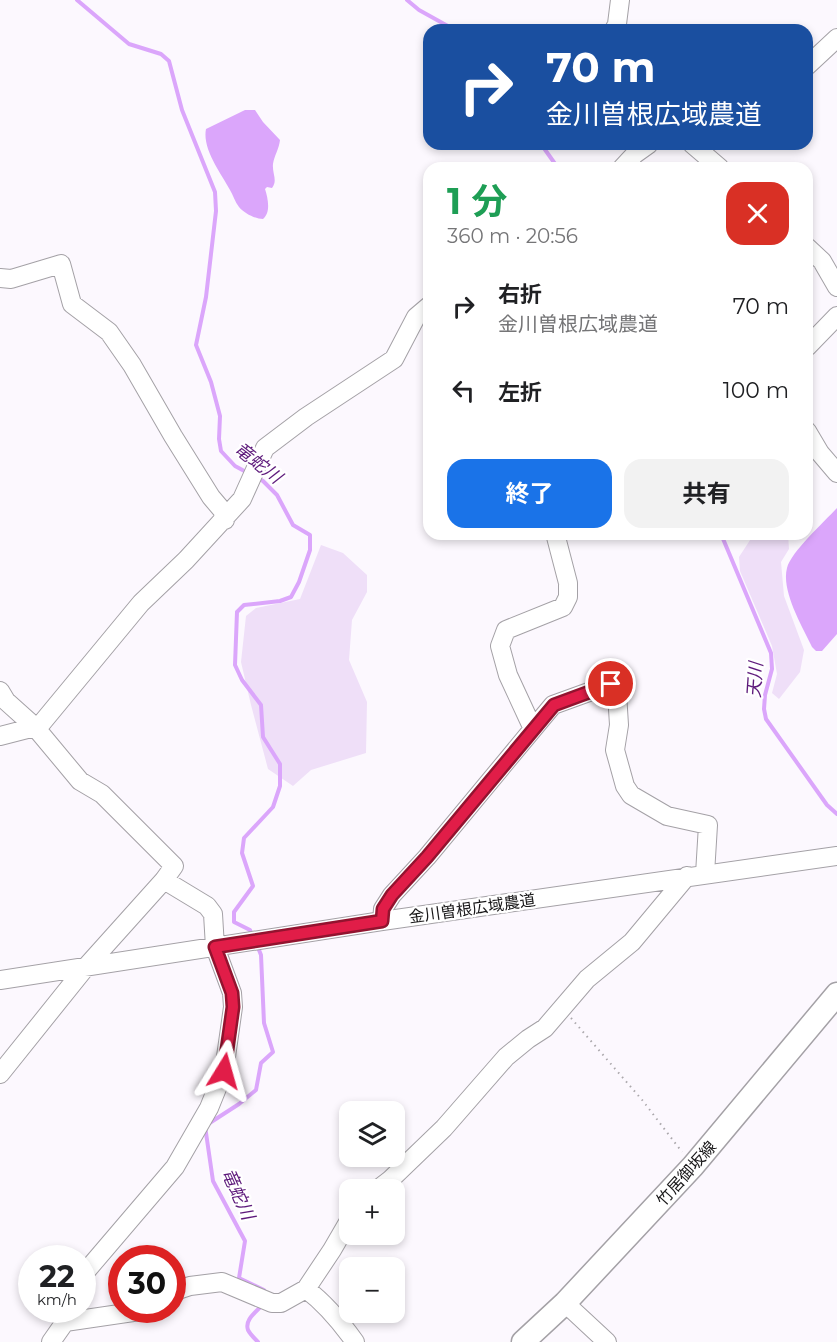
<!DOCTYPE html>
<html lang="ja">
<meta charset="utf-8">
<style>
:root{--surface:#fff;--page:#f2f2f2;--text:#202124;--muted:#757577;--accent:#1a73e8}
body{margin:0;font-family:Montserrat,"Noto Sans JP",sans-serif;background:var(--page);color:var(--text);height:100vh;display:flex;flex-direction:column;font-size:22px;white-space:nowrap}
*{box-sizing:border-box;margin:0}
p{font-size:20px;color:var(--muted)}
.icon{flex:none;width:33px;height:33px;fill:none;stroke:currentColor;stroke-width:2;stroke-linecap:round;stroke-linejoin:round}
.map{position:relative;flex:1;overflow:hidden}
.sheet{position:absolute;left:423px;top:162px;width:390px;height:378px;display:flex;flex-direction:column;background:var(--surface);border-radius:18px;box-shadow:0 3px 9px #0003}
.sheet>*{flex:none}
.banner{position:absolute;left:423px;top:24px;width:390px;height:126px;border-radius:18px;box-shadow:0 3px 9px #0003;background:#1a4fa0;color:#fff;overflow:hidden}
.controls{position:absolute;left:339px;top:1101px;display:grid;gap:12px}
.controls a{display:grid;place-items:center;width:66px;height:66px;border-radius:12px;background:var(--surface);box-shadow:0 3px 9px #0003;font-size:30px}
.speed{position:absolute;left:18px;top:1245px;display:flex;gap:12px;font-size:30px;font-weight:700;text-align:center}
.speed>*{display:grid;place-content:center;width:78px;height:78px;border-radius:50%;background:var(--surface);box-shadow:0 3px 9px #0003;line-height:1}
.speed small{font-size:15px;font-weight:400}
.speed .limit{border:9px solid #d22;background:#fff;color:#111}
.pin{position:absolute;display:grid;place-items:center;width:51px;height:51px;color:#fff;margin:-26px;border:3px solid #fff;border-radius:50%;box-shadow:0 2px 6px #0007}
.me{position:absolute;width:66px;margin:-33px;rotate:8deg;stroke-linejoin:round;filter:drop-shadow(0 0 4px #0008)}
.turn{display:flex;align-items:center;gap:21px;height:126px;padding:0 24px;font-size:27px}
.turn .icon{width:78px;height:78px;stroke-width:2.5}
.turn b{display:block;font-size:42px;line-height:51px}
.round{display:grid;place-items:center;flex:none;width:63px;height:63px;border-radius:18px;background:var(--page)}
.overview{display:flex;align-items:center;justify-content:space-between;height:102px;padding:0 24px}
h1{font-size:36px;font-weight:700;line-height:45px;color:#1e9e55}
.primary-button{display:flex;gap:12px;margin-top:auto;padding:12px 24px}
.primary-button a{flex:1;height:69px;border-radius:18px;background:var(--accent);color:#fff;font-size:24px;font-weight:700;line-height:69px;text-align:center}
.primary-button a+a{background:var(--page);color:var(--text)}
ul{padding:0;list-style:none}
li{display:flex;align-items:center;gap:18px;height:84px;padding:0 24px}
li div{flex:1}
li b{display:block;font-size:22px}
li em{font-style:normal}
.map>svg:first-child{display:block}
.green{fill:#efdff8}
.water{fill:#dba6fb}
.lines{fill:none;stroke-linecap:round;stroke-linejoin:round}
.stream{stroke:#dba6fb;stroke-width:4}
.minor-casing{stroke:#a4a1a6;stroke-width:20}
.major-casing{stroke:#a4a1a6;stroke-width:25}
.path{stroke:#aba8ac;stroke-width:2;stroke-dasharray:1.5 4.5;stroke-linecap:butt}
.minor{stroke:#fff;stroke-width:18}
.major{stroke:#fff;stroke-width:22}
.route-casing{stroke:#92132f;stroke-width:15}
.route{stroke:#e11d48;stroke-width:10}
.labels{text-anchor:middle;stroke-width:4.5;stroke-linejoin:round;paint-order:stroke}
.street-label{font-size:16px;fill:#171617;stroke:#fff}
.water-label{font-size:18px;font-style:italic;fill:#5d197b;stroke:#fff}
</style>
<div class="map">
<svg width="837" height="1342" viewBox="0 0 837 1342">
<rect width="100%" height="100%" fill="#fcf8fe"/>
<!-- green -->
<path class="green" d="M 754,534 L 788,534 L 789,549 L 781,562 L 784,596 L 804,650 L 800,672 L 779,699 L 772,693 L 777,674 L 772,646 L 740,571 L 739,557 Z
M 321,545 L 343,553 L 367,575 L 367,592 L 352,620 L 349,660 L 367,702 L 366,753 L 311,770 L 293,786 L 268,769 L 251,705 L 241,662 L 246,616 L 256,608 L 300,599 Z"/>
<!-- water -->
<path class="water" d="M 245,110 L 255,110 L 263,122 L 280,140 C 279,149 274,156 273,164 C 272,174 278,180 272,188 L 267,187 L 265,189 C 268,198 271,213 263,219 C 255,219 244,213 239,207 C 235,202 233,195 230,190 C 221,173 202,149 206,129 Z
M 837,508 L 837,634 L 822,651 L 816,651 L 812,647 C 802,626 781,591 787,568 C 791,552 824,522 837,508 Z"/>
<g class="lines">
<!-- stream -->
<path class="stream" d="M 77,0 L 129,44 L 161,54 L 169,61 L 182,110 L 215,192 L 216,211 L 206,297 L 196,345 L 211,382 L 220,416 L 219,439 L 221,451 L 235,466 L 248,473
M 407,0 L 419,10 L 455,30
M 541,144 L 558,168
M 721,534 L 771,653 L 772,669 L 765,695 L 764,709 L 766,719 L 827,805 L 837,814
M 252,936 L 250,930 L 234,922 L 234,912 L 253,886 L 242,853 L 244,838 L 273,807 L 280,786 L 280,764 L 263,737 L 261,705 L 242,680 L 235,665 L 237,612 L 244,605 L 280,601 L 291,597 L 299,582 L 310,550 L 310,535 L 293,525 L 277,495 L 263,481 L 258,478
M 257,945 L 261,955 L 264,1023 L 273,1052 L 261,1063 L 256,1090 L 239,1104 L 205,1126 L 213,1181 L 245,1241 L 239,1278 L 264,1290
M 258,1342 C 255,1339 250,1334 248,1330 C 244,1319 258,1311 263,1304"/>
<!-- minor casing -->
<g class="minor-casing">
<path id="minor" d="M 614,30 L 617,24 L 620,0
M 807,66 L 837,38
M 692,144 L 720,168
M 622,168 L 635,154 L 649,144
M 807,247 L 822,261 L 837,287
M 0,278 L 11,279 L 61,264 L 72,304 L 109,332 L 132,365 L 173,436 L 211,497 L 222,510 L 225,520
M 807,347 L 837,316
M 807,431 L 820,453 L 837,473
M 0,691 L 6,701 L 35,727 L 80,781 L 102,794 L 174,866 L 164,880 L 85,968 L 0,1074
M 533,729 L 553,705 L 611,684 L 617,693 L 619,725 L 615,750 L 625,786 L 631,795 L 667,816 L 708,825 L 705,874
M 0,736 L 35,727 L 41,724 L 141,603 L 186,560 L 242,499 L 265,448 L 306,417 L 394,359 L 416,317 L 429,306
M 382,921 L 383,909 L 392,895 L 427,857 L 533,729 L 508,675 L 500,646 L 506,630 L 563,607 L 568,597 L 568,583 L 556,537 L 557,534
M 0,980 L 382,921 L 837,856
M 377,1190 L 390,1180 L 444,1128 L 506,1057 L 528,1039 L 545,1028 L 587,979 L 632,942 L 687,876
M 82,1276 L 175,1167 L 209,1108 L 224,1071 L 233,1007 L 232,993 L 215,947 L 213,914 L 207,906 L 164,880
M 306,1289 L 332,1250 L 350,1219
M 172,1292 L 190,1286 L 222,1282 L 272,1303 L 281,1303 L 306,1289 C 326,1304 340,1321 355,1342
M 565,1303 L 607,1342
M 65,1322 L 140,1311 L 143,1310
M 51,1342 L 65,1322 L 67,1311"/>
</g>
<!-- major casing -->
<g class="major-casing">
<path id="major" d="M 523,1342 L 565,1303 L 693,1166 L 837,994"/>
</g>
<!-- path -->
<path class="path" d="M 571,1018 L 643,1101 L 682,1152"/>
<!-- minor -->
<use href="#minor" class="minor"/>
<!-- major -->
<use href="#major" class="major"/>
</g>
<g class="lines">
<!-- route casing -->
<g class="route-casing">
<path id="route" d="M 224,1071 L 233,1007 L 232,993 L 215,947 L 382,921 L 383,909 L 392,895 L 427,857 L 554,705 L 611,684"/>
</g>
<!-- route -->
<use href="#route" class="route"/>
</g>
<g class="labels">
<!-- street labels -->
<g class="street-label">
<text transform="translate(472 908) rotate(-8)" y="6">金川曽根広域農道</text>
<text transform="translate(686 1173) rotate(-48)" y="6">竹居御坂線</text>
</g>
<!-- water labels -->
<g class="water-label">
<text transform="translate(258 463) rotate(38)" y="6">竜蛇川</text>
<text transform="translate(755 680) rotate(-86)" y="6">天川</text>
<text transform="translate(238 1194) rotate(66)" y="6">竜蛇川</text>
</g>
</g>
</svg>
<div class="controls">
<a><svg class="icon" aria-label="layers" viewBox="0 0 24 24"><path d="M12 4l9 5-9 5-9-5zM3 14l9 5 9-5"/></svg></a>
<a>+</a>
<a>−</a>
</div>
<div class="speed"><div>22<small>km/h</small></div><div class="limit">30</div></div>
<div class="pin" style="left:611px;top:684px;background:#d93025"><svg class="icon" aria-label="arrive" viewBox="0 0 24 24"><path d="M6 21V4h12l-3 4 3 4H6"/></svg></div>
<svg class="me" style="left:224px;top:1071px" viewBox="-20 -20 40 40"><path d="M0-17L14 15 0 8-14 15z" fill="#e11d48" stroke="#fff" stroke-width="4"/></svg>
<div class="banner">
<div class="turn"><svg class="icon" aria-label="right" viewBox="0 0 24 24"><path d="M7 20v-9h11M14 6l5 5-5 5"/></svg><div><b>70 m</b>金川曽根広域農道</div></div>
</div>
<section class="sheet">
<div class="overview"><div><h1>1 分</h1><p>360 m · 20:56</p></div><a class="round" style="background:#d93025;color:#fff"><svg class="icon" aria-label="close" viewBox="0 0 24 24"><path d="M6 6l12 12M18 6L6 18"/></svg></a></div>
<ul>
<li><svg class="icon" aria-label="right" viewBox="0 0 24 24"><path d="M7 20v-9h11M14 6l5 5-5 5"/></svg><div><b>右折</b><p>金川曽根広域農道</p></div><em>70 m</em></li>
<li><svg class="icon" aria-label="left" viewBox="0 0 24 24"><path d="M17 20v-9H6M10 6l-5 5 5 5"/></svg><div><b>左折</b></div><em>100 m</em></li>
</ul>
<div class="primary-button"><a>終了</a><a>共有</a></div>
</section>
</div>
